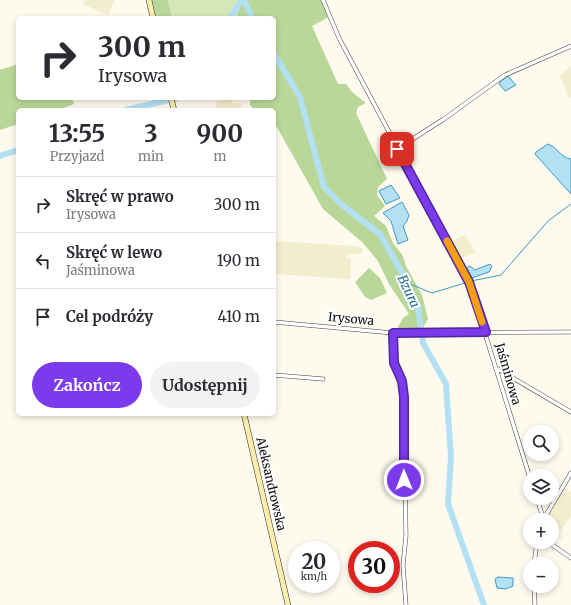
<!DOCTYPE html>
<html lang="pl">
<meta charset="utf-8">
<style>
:root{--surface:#fff;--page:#f2f2f3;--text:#2b2b33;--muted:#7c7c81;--line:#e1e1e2;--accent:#7c3aed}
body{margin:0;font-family:Merriweather,serif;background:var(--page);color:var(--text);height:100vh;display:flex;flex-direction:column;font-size:15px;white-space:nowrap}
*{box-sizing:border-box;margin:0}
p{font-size:13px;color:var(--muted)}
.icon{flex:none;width:22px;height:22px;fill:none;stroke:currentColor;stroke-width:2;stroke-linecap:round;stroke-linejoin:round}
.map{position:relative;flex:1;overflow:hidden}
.sheet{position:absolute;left:16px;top:108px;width:260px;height:308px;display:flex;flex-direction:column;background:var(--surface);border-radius:6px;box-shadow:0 2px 6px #0003}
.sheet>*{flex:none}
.guide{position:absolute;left:16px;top:16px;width:260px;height:84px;border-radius:6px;box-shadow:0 2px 6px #0003;background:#fff;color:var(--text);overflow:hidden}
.tools{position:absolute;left:523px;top:425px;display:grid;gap:8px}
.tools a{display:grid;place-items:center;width:36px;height:36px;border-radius:50%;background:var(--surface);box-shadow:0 2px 6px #0003;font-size:20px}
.speed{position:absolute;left:288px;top:541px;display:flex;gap:8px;font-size:20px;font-weight:700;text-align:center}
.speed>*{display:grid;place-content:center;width:52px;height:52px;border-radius:50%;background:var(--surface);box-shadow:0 2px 6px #0003;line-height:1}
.speed small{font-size:10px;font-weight:400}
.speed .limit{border:6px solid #d22;background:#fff;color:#111}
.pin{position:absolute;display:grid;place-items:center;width:34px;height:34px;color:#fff;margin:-17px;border-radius:8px;box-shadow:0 2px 6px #0006}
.me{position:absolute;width:44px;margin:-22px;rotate:359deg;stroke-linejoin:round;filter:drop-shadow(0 0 3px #0008)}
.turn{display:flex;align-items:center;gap:14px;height:84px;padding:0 16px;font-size:18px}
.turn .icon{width:52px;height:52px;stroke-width:2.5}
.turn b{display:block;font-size:28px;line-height:34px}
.eta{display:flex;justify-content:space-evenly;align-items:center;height:68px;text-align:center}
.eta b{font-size:24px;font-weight:700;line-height:28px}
.cta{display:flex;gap:8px;margin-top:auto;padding:8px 16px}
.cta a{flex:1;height:46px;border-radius:24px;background:var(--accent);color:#fff;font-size:16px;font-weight:700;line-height:46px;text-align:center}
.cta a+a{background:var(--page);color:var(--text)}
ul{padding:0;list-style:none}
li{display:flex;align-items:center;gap:12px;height:56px;padding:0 16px;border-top:1px solid var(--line)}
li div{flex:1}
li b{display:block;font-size:15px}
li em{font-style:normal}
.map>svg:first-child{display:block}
.farmland{fill:#f3edce}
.green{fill:#d4e7b8}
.forest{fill:#b9d798}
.water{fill:#b4e0f3;stroke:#3e9ac7}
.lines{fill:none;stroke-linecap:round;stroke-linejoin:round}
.stream{stroke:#3e9ac7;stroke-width:1}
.river{stroke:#b4e0f3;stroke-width:6}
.minor-casing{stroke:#404040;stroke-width:4.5}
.secondary-casing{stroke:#2f2f2f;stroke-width:6}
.minor{stroke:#fff;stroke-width:3.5}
.secondary{stroke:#fbedab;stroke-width:5}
.route-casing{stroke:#51269a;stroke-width:10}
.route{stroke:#7c3aed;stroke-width:7}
.slow{stroke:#f59e0b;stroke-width:7}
.labels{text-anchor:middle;stroke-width:4;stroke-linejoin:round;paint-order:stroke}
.street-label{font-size:12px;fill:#0d0d0d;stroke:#fff}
.water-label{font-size:13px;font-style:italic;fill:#1c6b99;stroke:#fff}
</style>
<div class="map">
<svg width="571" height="605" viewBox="0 0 571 605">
<rect width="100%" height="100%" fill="#fefaed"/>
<!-- farmland -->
<path class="farmland" d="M 85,0 L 115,0 L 108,15 L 83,4 Z
M 571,66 L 571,97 L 569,99 L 560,76 Z
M 223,98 L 232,98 L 232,103 L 241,103 L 241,110 L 215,110 L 216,102 Z
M 465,235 L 476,253 L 458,259 L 450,242 Z
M 274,241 L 355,246 L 363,248 L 363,251 L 360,254 L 349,254 L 346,257 L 351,259 L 350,279 L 274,274 Z
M 564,487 L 571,493 L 571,516 L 560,531 L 552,525 L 552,520 L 545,520 Z"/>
<!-- green -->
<path class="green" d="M 168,0 L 242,0 L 236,18 L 172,18 Z"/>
<!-- forest -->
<path class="forest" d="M 152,0 L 168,0 L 172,18 L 156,18 Z
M 242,0 L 323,0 L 329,17 L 312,26 L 338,84 L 346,84 L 352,92 L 366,103 L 358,107 L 356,113 L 387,179 L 378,187 L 377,195 L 385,206 L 374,216 L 386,226 L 393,243 L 403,256 L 406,266 L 422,295 L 428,319 C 419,336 413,331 396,331 L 403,318 L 409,314 L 389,284 L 378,261 L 362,242 L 323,209 L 274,122 L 274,110 L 255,110 L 250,105 L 250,98 L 274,98 L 274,18 L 236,18 Z
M 18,64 L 18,98 L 72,98 L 74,104 L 58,110 L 18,110 L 18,124 L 0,130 L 0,70 Z
M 369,268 L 380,278 L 387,293 L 371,300 L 365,297 L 355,282 Z"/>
<!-- water -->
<path class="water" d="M 508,76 L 516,85 L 505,91 L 499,84 L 500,82 Z
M 548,144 C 557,147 561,158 571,159 L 571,194 L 535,154 L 536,152 Z
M 391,185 L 400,198 L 386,204 L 379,191 Z
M 402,202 L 409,215 L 407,221 L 403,226 L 408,240 L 398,244 L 391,221 L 383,213 Z
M 490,264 L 492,266 L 489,272 L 472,278 L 464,269 L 470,266 L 475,270 Z
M 498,577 L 513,578 L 513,586 L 506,589 L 497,588 L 495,579 Z"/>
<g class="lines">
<!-- stream -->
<path class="stream" d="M 471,281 L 501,275 L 548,221 L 571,204
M 405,282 L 432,293 L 468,282"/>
<!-- river -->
<path class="river" d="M 244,0 L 252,18
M 230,18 L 242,0
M 274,54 L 300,97 L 324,187 L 342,205 L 380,234 L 401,271 L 418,307 L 423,343 L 446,384 L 451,457 L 448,504 L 484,605
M 126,110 L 177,98
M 0,156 L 18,150"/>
<!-- minor casing -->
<g class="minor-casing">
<path id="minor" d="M 323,0 L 339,38 L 469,282 L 530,478
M 397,149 L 444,119 L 505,75 L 571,46
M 274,322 L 393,333 L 571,332
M 393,333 L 394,363 L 402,381 L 404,397 L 406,536 L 403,565 L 406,605
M 496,368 L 571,412
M 274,375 L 323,379
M 537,498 L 543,518
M 543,520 L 571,473
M 548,542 L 571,558
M 534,564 L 537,542
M 534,586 L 535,605"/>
</g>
<!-- secondary casing -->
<g class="secondary-casing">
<path id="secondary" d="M 149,0 L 153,18
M 171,98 L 174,110
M 244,414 L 288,605"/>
</g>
<!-- minor -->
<use href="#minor" class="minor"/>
<!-- secondary -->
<use href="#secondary" class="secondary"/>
</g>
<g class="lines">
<!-- route casing -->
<g class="route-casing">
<path id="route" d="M 397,149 L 469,282 L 486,332 L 393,333 L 394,363 L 402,381 L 404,397 L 404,480"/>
</g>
<!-- route -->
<use href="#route" class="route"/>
<!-- slow -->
<path class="slow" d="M 447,241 L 469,282 L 482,322"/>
</g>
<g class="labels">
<!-- street labels -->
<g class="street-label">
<text transform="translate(351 319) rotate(5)" y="4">Irysowa</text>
<text transform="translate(508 374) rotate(74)" y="4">Jaśminowa</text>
<text transform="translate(271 484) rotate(77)" y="4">Aleksandrowska</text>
</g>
<!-- water labels -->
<g class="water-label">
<text transform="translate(409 291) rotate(65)" y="5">Bzura</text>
</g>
</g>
</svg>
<div class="tools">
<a><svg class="icon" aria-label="search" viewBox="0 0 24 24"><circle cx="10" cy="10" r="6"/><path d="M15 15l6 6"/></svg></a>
<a><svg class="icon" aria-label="layers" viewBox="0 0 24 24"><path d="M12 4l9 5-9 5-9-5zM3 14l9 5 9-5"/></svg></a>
<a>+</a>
<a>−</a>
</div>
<div class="speed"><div>20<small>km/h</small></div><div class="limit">30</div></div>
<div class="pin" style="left:397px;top:149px;background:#d93025"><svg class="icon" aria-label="arrive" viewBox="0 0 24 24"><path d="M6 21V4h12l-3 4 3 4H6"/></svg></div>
<svg class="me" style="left:404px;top:480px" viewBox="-20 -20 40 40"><circle r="17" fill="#7c3aed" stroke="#fff" stroke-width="3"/><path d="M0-11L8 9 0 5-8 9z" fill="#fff"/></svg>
<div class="guide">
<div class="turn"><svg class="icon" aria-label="right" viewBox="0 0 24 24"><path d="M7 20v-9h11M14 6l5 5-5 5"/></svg><div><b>300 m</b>Irysowa</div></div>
</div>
<section class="sheet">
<div class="eta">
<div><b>13:55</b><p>Przyjazd</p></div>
<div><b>3</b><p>min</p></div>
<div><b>900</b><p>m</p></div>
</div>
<ul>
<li><svg class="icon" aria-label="right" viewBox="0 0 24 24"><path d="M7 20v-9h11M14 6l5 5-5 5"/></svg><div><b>Skręć w prawo</b><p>Irysowa</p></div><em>300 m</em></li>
<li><svg class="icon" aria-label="left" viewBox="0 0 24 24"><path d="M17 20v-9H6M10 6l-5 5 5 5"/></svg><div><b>Skręć w lewo</b><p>Jaśminowa</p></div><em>190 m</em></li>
<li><svg class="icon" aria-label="arrive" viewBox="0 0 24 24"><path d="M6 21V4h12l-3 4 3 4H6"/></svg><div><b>Cel podróży</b></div><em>410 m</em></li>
</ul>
<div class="cta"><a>Zakończ</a><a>Udostępnij</a></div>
</section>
</div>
